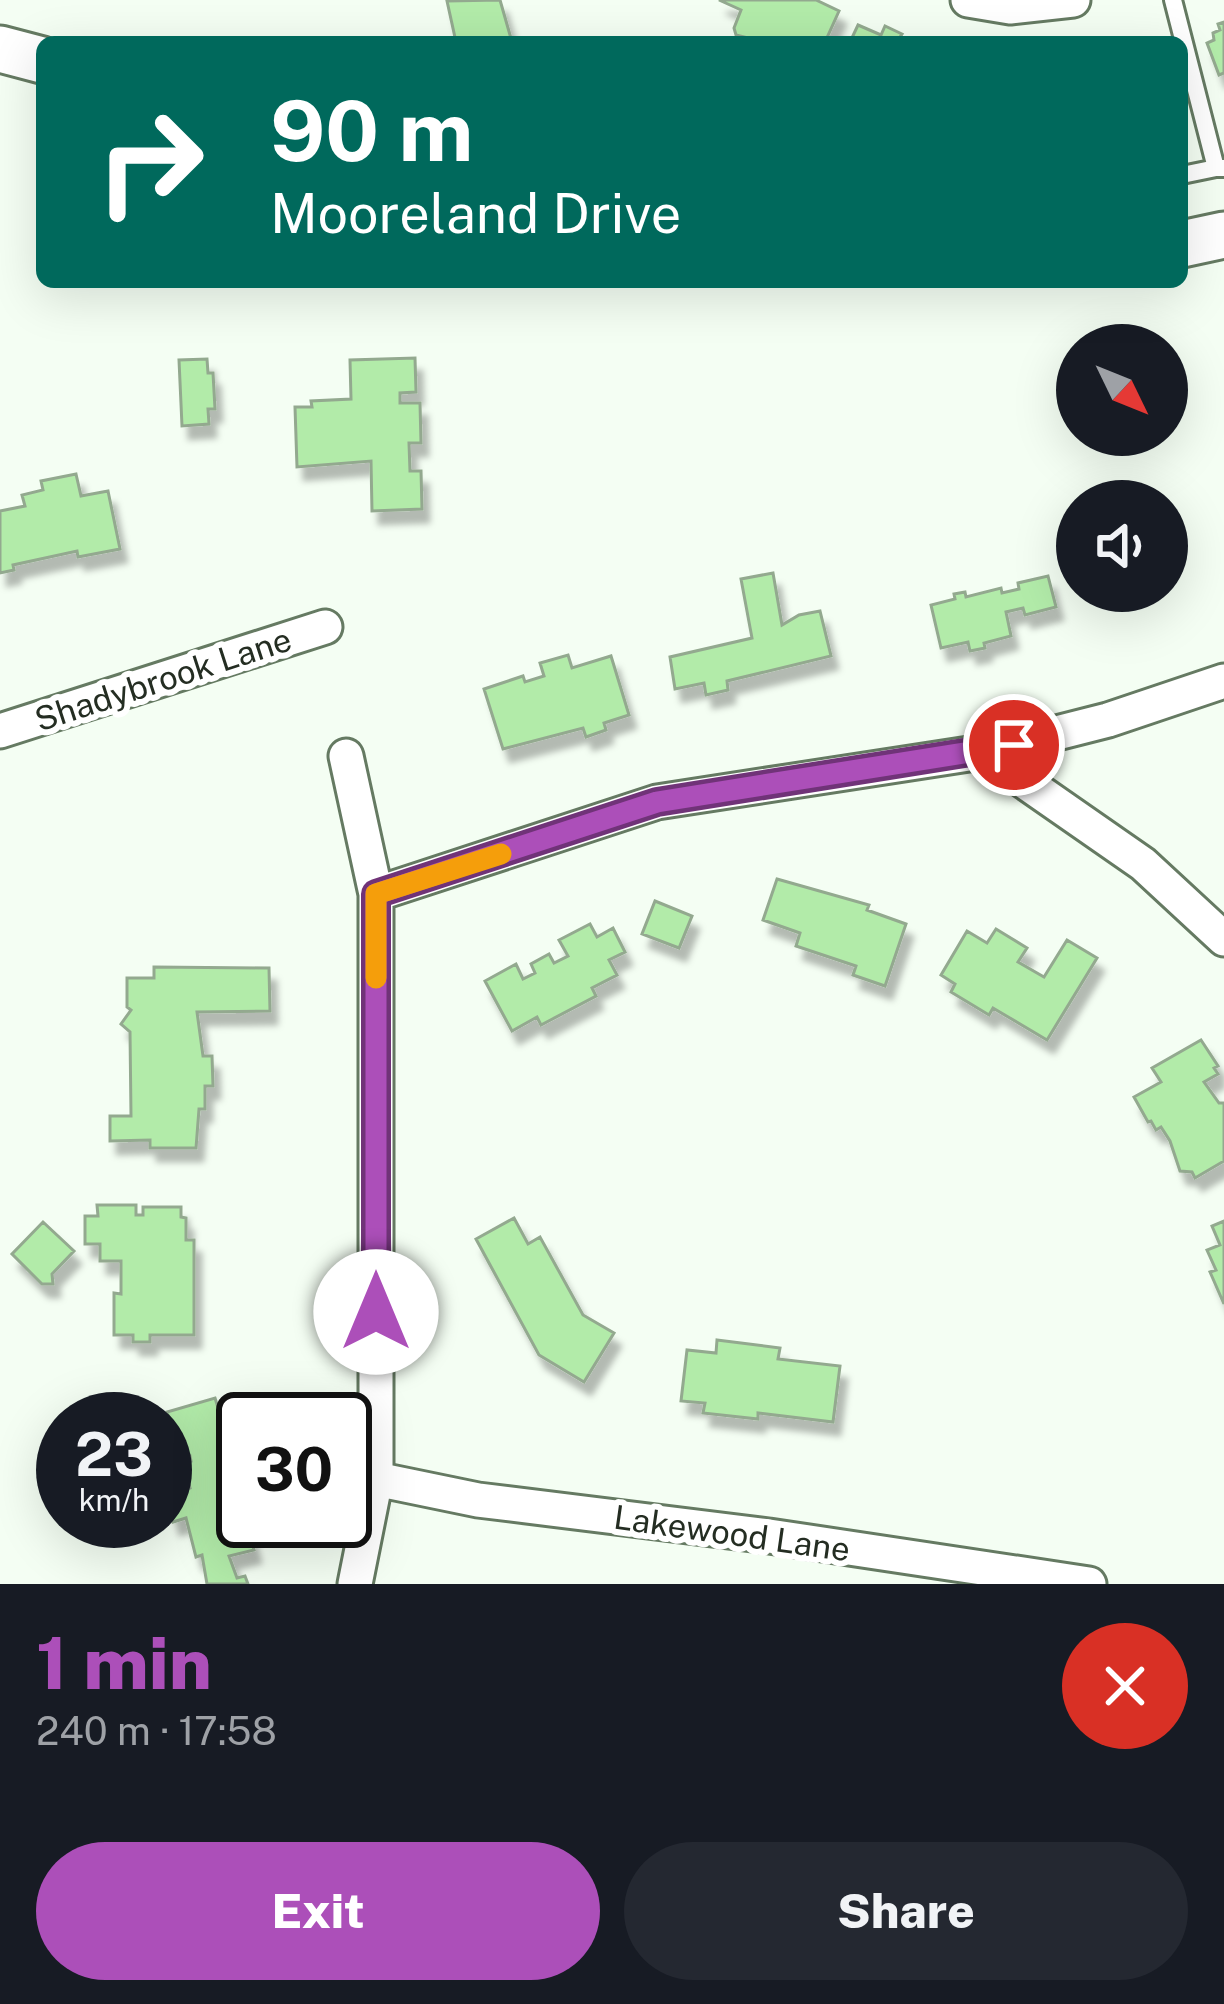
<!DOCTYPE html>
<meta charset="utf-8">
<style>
:root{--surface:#171b24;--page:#242831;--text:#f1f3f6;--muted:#9ea1a6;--accent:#ac4fb9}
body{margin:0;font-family:"Public Sans",sans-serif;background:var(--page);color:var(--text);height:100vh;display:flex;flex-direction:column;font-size:45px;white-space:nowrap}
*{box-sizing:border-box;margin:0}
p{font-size:39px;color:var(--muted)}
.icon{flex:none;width:66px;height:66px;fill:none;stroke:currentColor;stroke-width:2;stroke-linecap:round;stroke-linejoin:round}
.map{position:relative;height:1584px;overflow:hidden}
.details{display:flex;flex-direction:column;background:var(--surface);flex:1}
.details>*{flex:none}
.hud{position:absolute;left:36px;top:36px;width:1152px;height:252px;border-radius:18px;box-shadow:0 12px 48px #0002;background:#00695c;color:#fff;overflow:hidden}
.needle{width:78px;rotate:133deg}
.tools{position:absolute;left:1056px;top:324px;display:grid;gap:24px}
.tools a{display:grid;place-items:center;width:132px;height:132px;border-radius:50%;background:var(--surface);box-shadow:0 12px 48px #0002;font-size:60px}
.speed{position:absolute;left:36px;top:1392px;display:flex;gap:24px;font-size:60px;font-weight:700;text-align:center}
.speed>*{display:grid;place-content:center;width:156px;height:156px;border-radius:50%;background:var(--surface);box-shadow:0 12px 48px #0002;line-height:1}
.speed small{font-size:30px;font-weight:400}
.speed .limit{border:6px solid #111;border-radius:18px;background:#fff;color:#111}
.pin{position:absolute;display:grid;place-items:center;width:102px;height:102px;color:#fff;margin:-51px;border:6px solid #fff;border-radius:50%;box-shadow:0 3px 12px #0007}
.me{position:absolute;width:132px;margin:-66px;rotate:0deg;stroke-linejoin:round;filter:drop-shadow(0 0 9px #0008)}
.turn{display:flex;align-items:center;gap:42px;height:252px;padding:0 36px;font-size:54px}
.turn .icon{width:156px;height:156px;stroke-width:2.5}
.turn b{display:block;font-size:84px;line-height:102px}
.round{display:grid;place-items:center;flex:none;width:126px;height:126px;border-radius:63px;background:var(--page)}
.head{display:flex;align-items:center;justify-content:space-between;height:204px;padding:0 36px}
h1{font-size:72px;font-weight:800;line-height:90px;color:var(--accent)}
.button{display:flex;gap:24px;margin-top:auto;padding:24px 36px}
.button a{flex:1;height:138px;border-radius:72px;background:var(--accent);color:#fff;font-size:48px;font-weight:800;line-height:138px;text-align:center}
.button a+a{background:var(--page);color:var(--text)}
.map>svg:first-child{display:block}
.building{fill:#b2eba9;stroke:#93a98f;stroke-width:3;filter:url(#shadow)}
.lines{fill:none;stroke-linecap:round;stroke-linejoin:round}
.service-casing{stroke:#657a62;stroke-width:22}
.minor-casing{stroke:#657a62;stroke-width:39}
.secondary-casing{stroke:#657a62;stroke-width:51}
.service{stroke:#fff;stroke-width:16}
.minor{stroke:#fff;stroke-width:33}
.secondary{stroke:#fff;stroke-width:45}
.route-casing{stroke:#703378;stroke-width:30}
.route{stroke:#ac4fb9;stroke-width:21}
.slow{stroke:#f59e0b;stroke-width:21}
.labels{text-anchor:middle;stroke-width:12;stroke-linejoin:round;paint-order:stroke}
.street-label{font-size:33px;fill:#242d22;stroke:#fff}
</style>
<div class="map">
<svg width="1224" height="1584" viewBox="0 0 1224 1584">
<defs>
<filter id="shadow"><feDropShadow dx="7" dy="13" stdDeviation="3" flood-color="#0004"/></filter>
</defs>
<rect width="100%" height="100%" fill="#f4fef3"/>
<!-- building -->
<path class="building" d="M 500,0 L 512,42 L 456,42 L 447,1 Z
M 719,0 L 816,0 L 839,11 L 825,42 L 764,42 L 736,35 L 734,28 L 741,10 Z
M 1224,22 L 1224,73 L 1219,75 L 1207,43 L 1214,40 L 1213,33 L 1220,30 L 1218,24 Z
M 858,25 L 881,35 L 885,26 L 902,34 L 898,40 L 908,42 L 850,42 Z
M 415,358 L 416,392 L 400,393 L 400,403 L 420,403 L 421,443 L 409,443 L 410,471 L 421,471 L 422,509 L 372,511 L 371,461 L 297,467 L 295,407 L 312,407 L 311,401 L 351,399 L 350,360 Z
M 207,359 L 208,373 L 213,373 L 215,409 L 208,409 L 209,424 L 182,426 L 179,360 Z
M 76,474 L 81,496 L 108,491 L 120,549 L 78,557 L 77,551 L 13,565 L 14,570 L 0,573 L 0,511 L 25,506 L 22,495 L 43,490 L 41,481 Z
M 773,573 L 782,625 L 799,615 L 820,611 L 831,656 L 727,681 L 728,690 L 706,695 L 704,683 L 675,689 L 670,657 L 752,638 L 741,579 Z
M 1048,576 L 1056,607 L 1025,615 L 1023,608 L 1006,612 L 1011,636 L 984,643 L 985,648 L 970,651 L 968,642 L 941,648 L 931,605 L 955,599 L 954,594 L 965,592 L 966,597 L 1001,588 L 1002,593 L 1019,589 L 1018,583 Z
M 568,655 L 572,668 L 611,656 L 629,715 L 604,723 L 606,730 L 586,737 L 583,728 L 503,749 L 484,689 L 523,676 L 525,682 L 544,676 L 540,663 Z
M 777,879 L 869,905 L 867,910 L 906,924 L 885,986 L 853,975 L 856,966 L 796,946 L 800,933 L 763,920 Z
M 655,901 L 692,916 L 679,948 L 642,934 Z
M 590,924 L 597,937 L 613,928 L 625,952 L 609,960 L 617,975 L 592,988 L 596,996 L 541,1025 L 537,1017 L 512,1031 L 485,981 L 516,964 L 523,979 L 535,973 L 531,964 L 549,954 L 554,963 L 568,956 L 559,940 Z
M 996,929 L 1027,948 L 1018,962 L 1044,977 L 1067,940 L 1097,958 L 1047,1040 L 993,1008 L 989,1015 L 951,992 L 955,984 L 941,975 L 967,931 L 987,943 Z
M 154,967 L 269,968 L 270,1011 L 197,1012 L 203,1056 L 212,1056 L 213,1086 L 205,1086 L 205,1109 L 199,1109 L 196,1148 L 150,1148 L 150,1140 L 110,1141 L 110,1116 L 131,1116 L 130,1032 L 121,1024 L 131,1010 L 127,1007 L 127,978 L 154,978 Z
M 1201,1040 L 1218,1066 L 1214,1068 L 1218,1074 L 1204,1082 L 1219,1103 L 1224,1103 L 1224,1161 L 1195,1178 L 1192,1172 L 1180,1171 L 1170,1141 L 1161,1127 L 1156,1130 L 1151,1121 L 1148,1122 L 1134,1097 L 1161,1082 L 1152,1068 Z
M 97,1205 L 136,1205 L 136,1215 L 143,1215 L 143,1207 L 181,1207 L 181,1217 L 186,1218 L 186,1240 L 194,1240 L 194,1335 L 150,1335 L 150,1342 L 133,1342 L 133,1335 L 114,1335 L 114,1293 L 121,1294 L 121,1261 L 100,1261 L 100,1244 L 85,1244 L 85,1216 L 98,1216 Z
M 514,1218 L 528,1244 L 540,1237 L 583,1315 L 614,1333 L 584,1382 L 539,1355 L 476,1239 Z
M 1224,1221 L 1224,1304 L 1210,1272 L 1216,1270 L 1207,1250 L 1220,1245 L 1212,1226 Z
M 43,1222 L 74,1251 L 52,1274 L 53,1284 L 42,1284 L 12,1254 Z
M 717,1340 L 780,1348 L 778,1359 L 840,1366 L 833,1422 L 758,1413 L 758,1419 L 703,1413 L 705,1403 L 681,1401 L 687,1350 L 716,1353 Z
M 215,1398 L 220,1414 L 230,1411 L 243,1461 L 243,1521 L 246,1521 L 254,1550 L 229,1556 L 237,1578 L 245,1576 L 248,1584 L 207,1584 L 202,1555 L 196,1557 L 186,1518 L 173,1522 L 166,1495 L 190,1488 L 182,1463 L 191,1461 L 190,1456 L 168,1461 L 165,1428 L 171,1426 L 167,1412 Z"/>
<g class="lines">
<!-- service casing -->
<g class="service-casing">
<path id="service" d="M 1173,0 L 1216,168 L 1224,168
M 1182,175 L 1216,168"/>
</g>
<!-- minor casing -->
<g class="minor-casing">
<path id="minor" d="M 968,0 L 1010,7 L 1073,0
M 0,731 L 325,627
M 982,752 L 1143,864 L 1224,939
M 346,756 L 376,894 L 376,1479 L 355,1584
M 376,894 L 657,802 L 982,752 L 1108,720 L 1224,681
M 376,1479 L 478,1500 L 769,1536 L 1089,1584"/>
</g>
<!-- secondary casing -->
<g class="secondary-casing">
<path id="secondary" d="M 0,49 L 42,60
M 1182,244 L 1224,235"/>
</g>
<!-- service -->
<use href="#service" class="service"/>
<!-- minor -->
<use href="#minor" class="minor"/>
<!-- secondary -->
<use href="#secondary" class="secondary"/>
</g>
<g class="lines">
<!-- route casing -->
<g class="route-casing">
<path id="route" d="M 376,1312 L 376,894 L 657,802 L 1014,745"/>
</g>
<!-- route -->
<use href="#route" class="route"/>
<!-- slow -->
<path class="slow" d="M 376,978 L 376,894 L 501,854"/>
</g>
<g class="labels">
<!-- street labels -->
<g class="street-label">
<text transform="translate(163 679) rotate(-18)" y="12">Shadybrook Lane</text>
<text transform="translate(732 1533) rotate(8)" y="12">Lakewood Lane</text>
</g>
</g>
</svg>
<div class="tools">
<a><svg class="needle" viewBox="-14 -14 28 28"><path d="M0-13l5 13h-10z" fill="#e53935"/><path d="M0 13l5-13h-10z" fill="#9ea1a6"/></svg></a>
<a><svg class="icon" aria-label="sound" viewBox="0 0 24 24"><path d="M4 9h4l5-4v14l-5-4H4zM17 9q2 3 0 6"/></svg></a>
</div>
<div class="speed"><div>23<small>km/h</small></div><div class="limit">30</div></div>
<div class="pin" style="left:1014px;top:745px;background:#d93025"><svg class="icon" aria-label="arrive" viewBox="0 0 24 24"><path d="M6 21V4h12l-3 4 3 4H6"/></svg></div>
<svg class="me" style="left:376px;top:1312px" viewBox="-20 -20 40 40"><circle r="19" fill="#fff"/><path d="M0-13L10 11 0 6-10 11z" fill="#ac4fb9"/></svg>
<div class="hud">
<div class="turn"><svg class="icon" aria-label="right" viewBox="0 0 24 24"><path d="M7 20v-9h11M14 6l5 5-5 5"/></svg><div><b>90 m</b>Mooreland Drive</div></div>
</div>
</div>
<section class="details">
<div class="head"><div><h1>1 min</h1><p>240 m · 17:58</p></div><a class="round" style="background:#d93025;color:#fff"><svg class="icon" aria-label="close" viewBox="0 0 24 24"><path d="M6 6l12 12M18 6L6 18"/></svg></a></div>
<div class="button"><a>Exit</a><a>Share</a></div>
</section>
